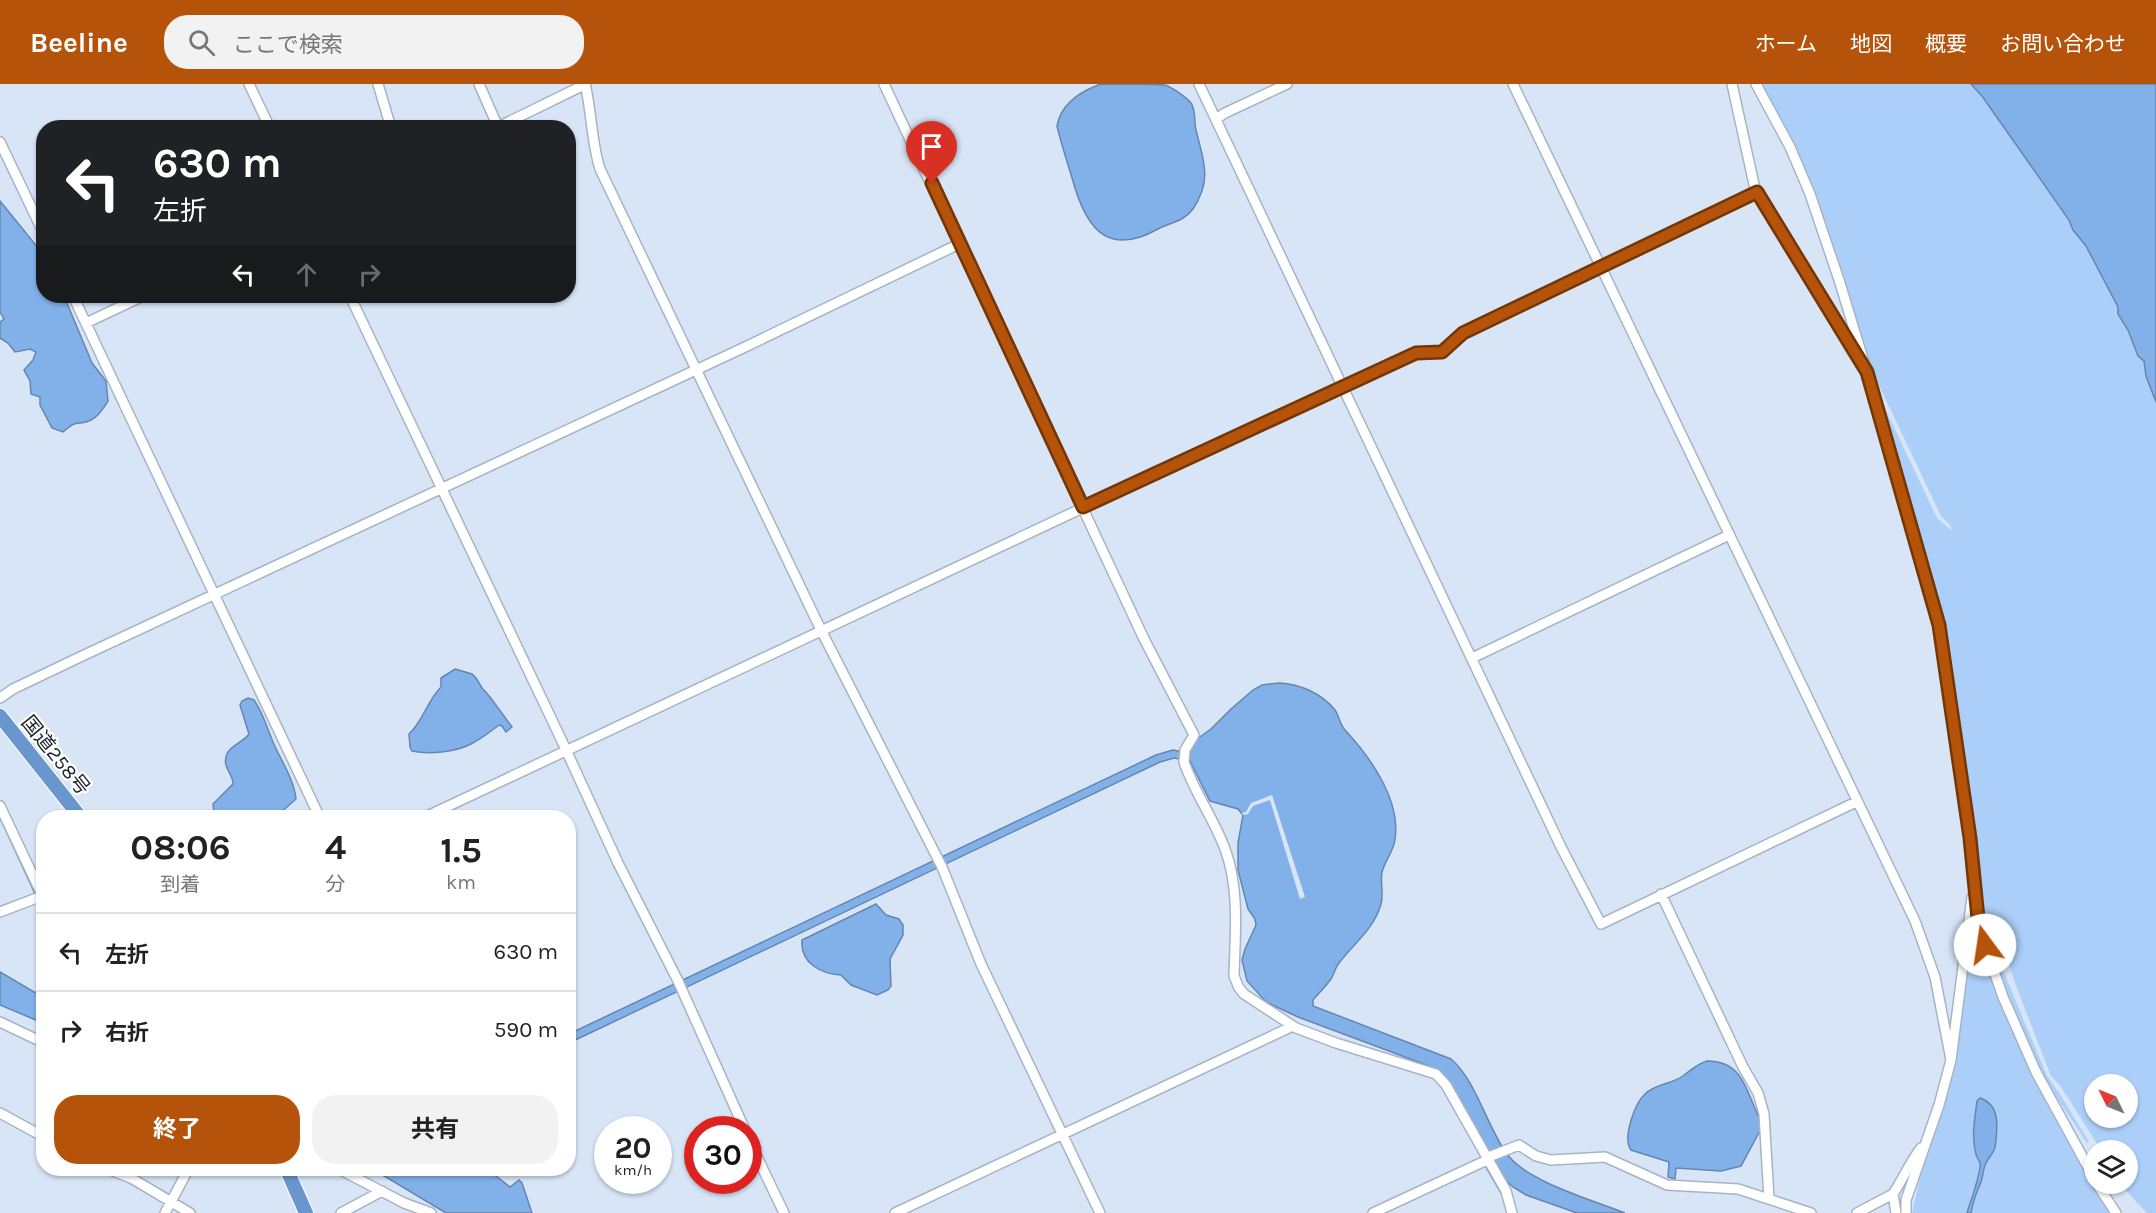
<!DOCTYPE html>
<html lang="ja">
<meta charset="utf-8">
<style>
:root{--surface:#fff;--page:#f2f2f2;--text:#222;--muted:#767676;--line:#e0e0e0;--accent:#b45309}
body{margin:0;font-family:Karla,"Noto Sans JP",sans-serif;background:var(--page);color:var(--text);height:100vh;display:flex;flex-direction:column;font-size:22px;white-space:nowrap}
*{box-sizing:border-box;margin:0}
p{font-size:20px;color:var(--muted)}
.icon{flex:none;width:33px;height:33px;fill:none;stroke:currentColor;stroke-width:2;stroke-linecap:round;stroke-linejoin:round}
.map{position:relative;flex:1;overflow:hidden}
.details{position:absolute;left:36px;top:726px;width:540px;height:366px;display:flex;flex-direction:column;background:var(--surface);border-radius:24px;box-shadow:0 2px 4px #0004}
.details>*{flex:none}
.hud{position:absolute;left:36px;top:36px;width:540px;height:183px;border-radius:24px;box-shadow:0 2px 4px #0004;background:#202124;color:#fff;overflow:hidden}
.needle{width:39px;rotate:313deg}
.buttons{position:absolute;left:2084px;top:990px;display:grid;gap:12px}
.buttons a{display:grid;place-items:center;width:54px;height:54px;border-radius:50%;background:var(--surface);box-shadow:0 2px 4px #0004;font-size:30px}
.speed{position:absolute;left:594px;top:1032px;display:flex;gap:12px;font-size:30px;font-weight:700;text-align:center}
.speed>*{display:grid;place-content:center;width:78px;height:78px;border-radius:50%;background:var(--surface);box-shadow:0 2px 4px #0004;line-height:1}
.speed small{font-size:15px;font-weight:400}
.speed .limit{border:9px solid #d22;background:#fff;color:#111}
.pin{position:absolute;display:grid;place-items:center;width:51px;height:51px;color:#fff;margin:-62px -26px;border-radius:50% 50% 50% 0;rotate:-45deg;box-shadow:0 0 6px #0007}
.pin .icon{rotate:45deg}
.me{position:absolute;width:66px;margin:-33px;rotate:346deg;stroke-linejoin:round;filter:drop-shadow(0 0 4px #0008)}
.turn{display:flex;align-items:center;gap:21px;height:126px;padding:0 18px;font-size:27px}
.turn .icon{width:78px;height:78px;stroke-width:2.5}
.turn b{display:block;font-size:42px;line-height:51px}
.lanes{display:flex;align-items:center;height:57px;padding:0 18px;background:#0003;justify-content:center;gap:30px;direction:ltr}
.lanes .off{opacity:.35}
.eta{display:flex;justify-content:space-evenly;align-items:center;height:102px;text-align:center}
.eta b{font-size:36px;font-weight:700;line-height:42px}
.button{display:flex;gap:12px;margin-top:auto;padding:12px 18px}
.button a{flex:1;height:69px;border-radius:24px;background:var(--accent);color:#fff;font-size:24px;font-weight:700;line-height:69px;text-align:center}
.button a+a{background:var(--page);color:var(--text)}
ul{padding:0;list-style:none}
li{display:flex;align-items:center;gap:18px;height:78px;padding:0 18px;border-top:2px solid var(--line)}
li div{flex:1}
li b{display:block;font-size:22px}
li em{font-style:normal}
header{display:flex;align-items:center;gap:36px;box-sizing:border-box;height:84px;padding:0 30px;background:var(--accent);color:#fff}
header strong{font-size:28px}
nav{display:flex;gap:33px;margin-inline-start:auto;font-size:21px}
.search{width:420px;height:54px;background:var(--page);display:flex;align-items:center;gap:15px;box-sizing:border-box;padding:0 21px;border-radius:24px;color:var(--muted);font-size:22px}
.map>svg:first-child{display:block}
.green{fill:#accffa;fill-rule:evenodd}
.water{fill:#82b1ea;stroke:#6486b0;stroke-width:1.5}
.pier{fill:#d7e5f7}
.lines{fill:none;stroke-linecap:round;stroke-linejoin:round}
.stream{stroke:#6486b0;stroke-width:2}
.minor-casing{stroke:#a6b4c5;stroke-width:12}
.highway-casing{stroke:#fff;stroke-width:16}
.minor{stroke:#fff;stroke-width:9}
.highway{stroke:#6996cd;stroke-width:14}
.route-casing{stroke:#753606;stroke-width:15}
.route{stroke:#b45309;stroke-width:10}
.labels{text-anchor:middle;stroke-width:4.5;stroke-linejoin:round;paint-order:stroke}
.street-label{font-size:20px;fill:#1e232a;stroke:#fff}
</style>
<header>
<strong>Beeline</strong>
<div class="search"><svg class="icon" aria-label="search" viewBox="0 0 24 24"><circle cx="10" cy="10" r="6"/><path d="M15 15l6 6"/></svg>ここで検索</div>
<nav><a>ホーム</a><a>地図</a><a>概要</a><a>お問い合わせ</a></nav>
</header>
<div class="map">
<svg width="2156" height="1129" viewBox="0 0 2156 1129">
<rect width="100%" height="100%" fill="#d7e5f7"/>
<!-- green -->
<path class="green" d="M 1760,0 L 1971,0 L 1982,12 L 2069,136 L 2073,146 L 2086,162 L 2118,223 L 2118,230 L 2128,246 L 2138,272 L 2144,277 L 2146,292 L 2156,318 L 2156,1129 L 2147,1129 L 2120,1100 L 2127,1100 L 2127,1066 L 2101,1066 L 2061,1003 L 2051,992 L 2016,902 L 1998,847 L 1993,845 L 2002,884 L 2047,992 L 2058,1007 L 2089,1058 L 2087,1059 L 2054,1009 L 2045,1001 L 2005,911 L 1982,841 L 1985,839 L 1943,539 L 1874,301 L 1937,434 L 1952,447 L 1950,441 L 1941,432 L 1877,297 L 1870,289 L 1844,199 ZM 2094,1000 L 2127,1000 L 2127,1034 L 2094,1034 Z
M 1977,849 C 1985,881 1998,909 2011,939 C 2039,1006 2072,1069 2113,1129 L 1971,1129 C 1972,1121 1973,1113 1975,1106 C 1984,1083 2003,1055 1995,1030 L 1973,1054 L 1975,1068 L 1980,1079 L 1978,1098 L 1972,1108 L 1967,1129 L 1912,1129 L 1923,1080 L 1943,1028 L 1956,964 L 1972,850 Z"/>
<!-- water -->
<path class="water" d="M 1101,0 C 1114,0 1155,0 1165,1 C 1173,4 1186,13 1191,19 C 1196,26 1194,38 1196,46 C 1203,76 1213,95 1193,125 C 1183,138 1171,138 1158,145 C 1111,171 1089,149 1075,104 C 1069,83 1062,63 1057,42 C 1061,20 1081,7 1101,0 Z
M 1971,0 L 2156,0 L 2156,318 L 2146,292 L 2144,277 L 2138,272 L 2128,246 L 2118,230 L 2118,223 L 2086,162 L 2073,146 L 2069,136 L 1982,12 Z
M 0,117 L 39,165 L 43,177 L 44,212 L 64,212 L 92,279 L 106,297 L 108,317 C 103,325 97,335 86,338 C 72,341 76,337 63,348 L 52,344 L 40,321 L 40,313 L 31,310 L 30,297 L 24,286 L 33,276 L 36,268 L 30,265 L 15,268 L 8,259 L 0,254 L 0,238 L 4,235 L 0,228 Z
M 455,585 L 472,590 L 476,594 L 482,604 L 490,613 L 512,643 L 506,648 L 502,642 L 499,641 C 490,648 481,655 471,660 C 455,668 429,671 412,667 L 410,663 L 409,650 C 424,636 427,617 441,603 L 441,594 Z
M 1279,599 C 1300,600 1321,609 1335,626 C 1339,632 1340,641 1345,646 C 1370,673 1401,716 1395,755 C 1394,767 1385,776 1382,788 C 1380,799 1384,810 1381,820 C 1374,845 1354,859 1339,879 C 1335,884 1334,890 1331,895 C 1326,902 1319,909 1313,916 L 1313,922 L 1451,975 C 1476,996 1487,1043 1507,1070 C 1527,1098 1593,1116 1625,1129 L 1577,1129 L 1526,1111 L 1513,1103 L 1503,1094 L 1493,1080 L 1443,990 L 1429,982 L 1298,933 L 1266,918 L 1247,897 L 1242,876 L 1245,865 L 1256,841 L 1255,835 L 1248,825 L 1238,786 L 1238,759 L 1243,731 L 1238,725 L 1210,717 L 1190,677 L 1174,674 L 1160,678 L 569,959 L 569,950 L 1156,671 L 1173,666 L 1189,669 L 1197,655 L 1211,645 L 1231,625 L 1253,606 L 1262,601 Z
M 248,614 L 254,616 C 263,629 267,644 273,658 C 281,677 294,695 296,715 L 279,730 L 278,733 L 217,733 L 214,728 L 213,720 L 233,700 C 233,692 228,688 226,681 C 222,663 241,661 249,650 L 240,621 L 242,617 Z
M 876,820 L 886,831 L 899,835 L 903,841 L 903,851 L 890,875 L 891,902 L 888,906 L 877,911 L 851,901 L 841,891 C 821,890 800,879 802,856 Z
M 0,888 L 34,908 L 43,910 L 43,939 L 0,921 Z
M 1707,977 C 1747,977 1746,1013 1763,1041 L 1741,1082 L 1721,1087 L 1676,1084 L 1675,1095 L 1668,1093 L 1669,1078 L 1631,1066 C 1622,1054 1635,1019 1645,1010 C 1655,1000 1672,1000 1683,992 C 1691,986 1697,980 1707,977 Z
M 1980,1014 C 2002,1021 1997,1047 1995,1063 C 1994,1069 1988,1074 1986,1079 C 1983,1085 1983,1092 1981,1098 C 1976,1109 1973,1117 1971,1129 L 1967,1129 C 1970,1117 1982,1088 1980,1079 C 1979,1075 1976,1073 1976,1070 C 1971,1053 1975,1034 1977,1017 Z
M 368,1085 L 487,1085 L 510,1103 L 519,1096 L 522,1099 L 532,1129 L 446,1129 L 381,1090 Z"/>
<!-- pier -->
<path class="pier" d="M 1272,711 L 1305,813 L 1300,815 L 1270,716 L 1253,722 L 1248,730 L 1243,731 L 1242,729 L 1246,728 L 1251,719 Z"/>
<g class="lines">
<!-- stream -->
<path class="stream" d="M 0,733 L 35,809
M 41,821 L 44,827
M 1485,1081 L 1503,1112"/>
<!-- minor casing -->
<g class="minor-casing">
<path id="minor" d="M 249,0 L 270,44
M 378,0 L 391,44
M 479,0 L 498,43
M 585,0 C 592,28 591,57 600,85 L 821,546 L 942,783 L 981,880 L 1100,1129
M 884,0 L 1144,555 L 1194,651 L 1185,666 L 1184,678 C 1194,708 1214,735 1225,765 C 1240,805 1235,851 1234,892 L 1239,904 L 1244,910 L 1296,944 L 1336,959 L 1436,990 L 1446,1001 L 1506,1107 L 1512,1129
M 1199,0 L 1561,763 L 1601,840 L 1856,718
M 1513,0 L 1915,837 L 1935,893 L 1951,976
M 1732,0 L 1755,105 L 1773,137 L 1859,276
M 1756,0 L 1790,63 L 1810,110 L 1840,199 L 1867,288 L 1939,541 L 1970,754 L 1979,844 L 2003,913 L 2036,988 L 2094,1094
M 1216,35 L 1225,29 L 1287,0
M 496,44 L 586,0
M 0,58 L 44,150
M 73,212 L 320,734
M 350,212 L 561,655 L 618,779 L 678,897 L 745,1046
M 86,239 L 143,212
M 1472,574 L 1729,451
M 0,614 L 13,605 L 80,573 L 743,264 L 959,160
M 0,722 L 44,815
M 423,734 L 1223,358 L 1416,269 L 1441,268 L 1463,249 L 1757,108
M 1661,810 L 1743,983 L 1758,1009 L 1764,1030 L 1769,1115
M 0,828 L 42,812
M 0,938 L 44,959
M 0,1029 L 44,1053
M 748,1054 L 784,1129
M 1486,1074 L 1519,1061 L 1536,1072 L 1551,1076 L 1605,1073 L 1667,1101 L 1738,1105 L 1811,1129
M 105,1084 L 131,1094 L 190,1129
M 337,1084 L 404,1119 L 431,1129
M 2097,1100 L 2116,1129
M 1893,1110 C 1903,1095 1910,1078 1921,1064
M 165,1129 L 189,1084
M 341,1129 L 382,1107
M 895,1129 L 1293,942
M 1373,1129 L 1487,1076
M 1857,1129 L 1893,1110 L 1896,1129
M 1906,1129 L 1906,1116 L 1939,1021 L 1951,976 L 1972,813"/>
</g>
<!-- highway casing -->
<g class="highway-casing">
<path id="highway" d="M 0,632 L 81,734
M 286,1084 L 306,1129"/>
</g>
<!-- minor -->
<use href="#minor" class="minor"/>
<!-- highway -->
<use href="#highway" class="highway"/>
</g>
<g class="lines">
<!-- route casing -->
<g class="route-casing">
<path id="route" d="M 932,99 L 1083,423 L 1416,269 L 1442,268 L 1463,249 L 1757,108 L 1867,288 L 1939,541 L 1970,754 L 1979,844 L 1985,861"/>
</g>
<!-- route -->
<use href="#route" class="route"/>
</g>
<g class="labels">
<!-- street labels -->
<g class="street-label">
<text transform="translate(56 671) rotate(51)" y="7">国道258号</text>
</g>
</g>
</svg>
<div class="buttons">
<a><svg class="needle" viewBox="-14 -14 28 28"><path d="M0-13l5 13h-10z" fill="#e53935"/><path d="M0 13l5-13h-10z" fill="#767676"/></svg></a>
<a><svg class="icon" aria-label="layers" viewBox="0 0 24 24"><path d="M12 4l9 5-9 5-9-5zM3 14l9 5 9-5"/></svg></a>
</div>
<div class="speed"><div>20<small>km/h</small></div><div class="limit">30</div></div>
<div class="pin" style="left:932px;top:99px;background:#d93025"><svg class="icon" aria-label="arrive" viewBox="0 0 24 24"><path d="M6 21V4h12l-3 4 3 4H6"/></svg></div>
<svg class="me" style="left:1985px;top:861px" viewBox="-20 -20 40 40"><circle r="19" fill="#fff"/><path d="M0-13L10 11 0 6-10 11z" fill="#b45309"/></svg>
<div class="hud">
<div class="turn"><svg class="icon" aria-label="left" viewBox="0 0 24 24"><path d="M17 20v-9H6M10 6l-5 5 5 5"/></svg><div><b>630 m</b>左折</div></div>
<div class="lanes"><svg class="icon" aria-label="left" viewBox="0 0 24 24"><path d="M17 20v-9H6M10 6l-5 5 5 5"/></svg><svg class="icon off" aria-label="ahead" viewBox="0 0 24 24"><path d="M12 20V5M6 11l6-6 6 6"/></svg><svg class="icon off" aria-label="right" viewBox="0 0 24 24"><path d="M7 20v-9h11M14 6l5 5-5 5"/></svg></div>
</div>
<section class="details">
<div class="eta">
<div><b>08:06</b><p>到着</p></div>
<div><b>4</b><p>分</p></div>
<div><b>1.5</b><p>km</p></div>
</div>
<ul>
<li><svg class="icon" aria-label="left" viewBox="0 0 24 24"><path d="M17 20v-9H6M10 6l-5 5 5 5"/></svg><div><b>左折</b></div><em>630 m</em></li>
<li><svg class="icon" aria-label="right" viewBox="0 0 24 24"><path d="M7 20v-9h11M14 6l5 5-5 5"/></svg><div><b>右折</b></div><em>590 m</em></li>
</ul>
<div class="button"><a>終了</a><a>共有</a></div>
</section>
</div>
